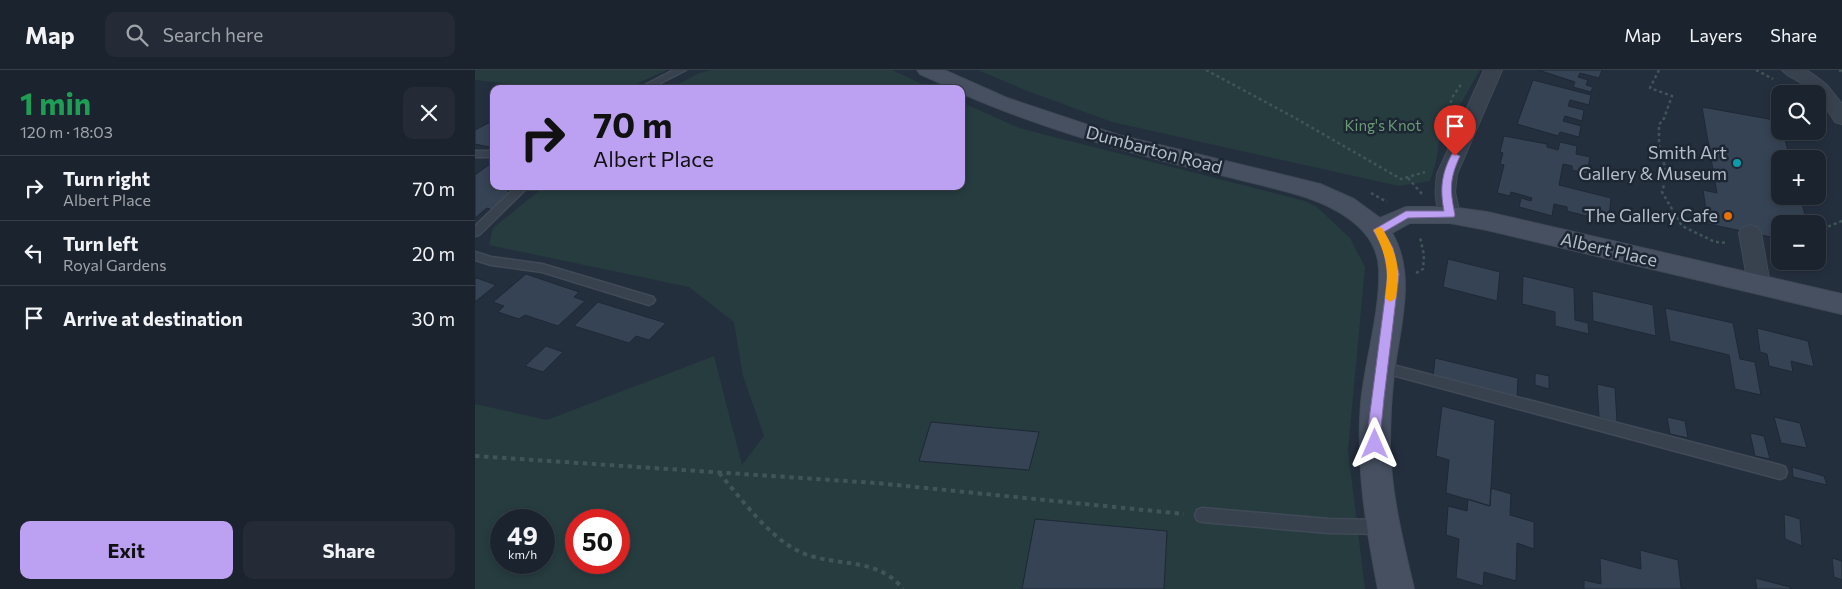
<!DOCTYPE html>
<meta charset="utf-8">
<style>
:root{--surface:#1b232e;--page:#242b36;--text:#f1f3f6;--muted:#a0a4aa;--line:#39404a;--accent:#bca0f2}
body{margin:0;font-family:Commissioner,sans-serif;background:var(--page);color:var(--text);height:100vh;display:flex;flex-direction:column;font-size:19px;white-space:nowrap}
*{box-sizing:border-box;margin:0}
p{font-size:16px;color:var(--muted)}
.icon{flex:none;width:28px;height:28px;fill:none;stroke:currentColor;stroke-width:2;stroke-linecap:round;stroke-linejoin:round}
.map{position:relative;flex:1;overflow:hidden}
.panel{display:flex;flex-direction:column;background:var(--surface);width:475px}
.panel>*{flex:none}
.banner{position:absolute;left:15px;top:15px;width:475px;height:105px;border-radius:10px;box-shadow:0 2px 8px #0003,0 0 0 1px var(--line);background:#bca0f2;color:#111;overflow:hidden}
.tools{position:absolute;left:1296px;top:15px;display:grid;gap:10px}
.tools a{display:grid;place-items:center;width:55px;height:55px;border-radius:10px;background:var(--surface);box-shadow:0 2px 8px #0003,0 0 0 1px var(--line);font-size:25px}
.speed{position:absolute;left:15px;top:439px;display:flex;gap:10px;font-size:25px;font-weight:700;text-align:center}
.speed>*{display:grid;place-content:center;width:65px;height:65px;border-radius:50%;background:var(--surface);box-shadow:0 2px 8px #0003,0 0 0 1px var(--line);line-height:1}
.speed small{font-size:12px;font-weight:400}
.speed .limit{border:8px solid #d22;background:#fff;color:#111}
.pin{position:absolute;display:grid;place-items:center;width:42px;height:42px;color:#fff;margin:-51px -21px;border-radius:50% 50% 50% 0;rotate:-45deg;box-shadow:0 0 5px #0007}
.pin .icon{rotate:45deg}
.me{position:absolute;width:55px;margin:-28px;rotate:0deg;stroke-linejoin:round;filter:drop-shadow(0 0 4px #0008)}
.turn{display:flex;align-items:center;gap:18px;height:105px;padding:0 20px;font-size:22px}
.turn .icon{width:65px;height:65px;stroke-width:2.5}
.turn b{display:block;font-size:35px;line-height:42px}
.round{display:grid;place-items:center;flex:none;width:52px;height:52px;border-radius:10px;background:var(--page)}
.head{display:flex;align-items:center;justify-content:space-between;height:85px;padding:0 20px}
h1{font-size:30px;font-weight:700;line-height:38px;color:#1e9e55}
.button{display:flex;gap:10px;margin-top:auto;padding:10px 20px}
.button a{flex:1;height:58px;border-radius:10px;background:var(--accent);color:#111;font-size:20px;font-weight:700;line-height:58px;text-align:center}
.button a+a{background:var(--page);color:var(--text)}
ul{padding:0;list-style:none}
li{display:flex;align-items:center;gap:15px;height:65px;padding:0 20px;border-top:1px solid var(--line)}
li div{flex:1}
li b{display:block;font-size:19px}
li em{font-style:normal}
header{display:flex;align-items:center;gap:30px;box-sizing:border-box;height:70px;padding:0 25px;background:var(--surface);border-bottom:1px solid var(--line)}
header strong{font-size:24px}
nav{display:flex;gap:28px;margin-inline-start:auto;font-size:18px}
.search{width:350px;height:45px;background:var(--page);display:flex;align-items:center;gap:12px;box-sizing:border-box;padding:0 18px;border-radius:10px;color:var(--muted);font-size:19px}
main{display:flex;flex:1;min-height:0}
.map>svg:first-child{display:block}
.green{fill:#263c3f;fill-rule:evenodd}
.building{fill:#364354;stroke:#1f2835}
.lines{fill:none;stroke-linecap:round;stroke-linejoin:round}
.lane-casing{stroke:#414a57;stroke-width:3}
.street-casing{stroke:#414a57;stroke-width:2}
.secondary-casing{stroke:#414a57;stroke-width:2}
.path-far1{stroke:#3f5557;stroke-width:2.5;stroke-dasharray:3 3;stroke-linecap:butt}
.path{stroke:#3f5557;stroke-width:4;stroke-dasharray:4.5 4.5;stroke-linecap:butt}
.lane{fill:#38414e;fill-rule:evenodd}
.street{fill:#38414e;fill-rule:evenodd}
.secondary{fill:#465061;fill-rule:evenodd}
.route{fill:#bca0f2;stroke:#7a689d}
.slow{fill:#f59e0b}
.culture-dot{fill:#0f9aa8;stroke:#1d2633;stroke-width:2}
.food-dot{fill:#e8710a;stroke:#1d2633;stroke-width:2}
.labels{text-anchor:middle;stroke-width:5;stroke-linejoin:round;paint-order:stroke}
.far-park-label{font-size:15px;fill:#6b9a76;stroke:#1d2633}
.street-label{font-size:18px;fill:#b4bcc9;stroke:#1d2633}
.poi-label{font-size:18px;fill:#b4bcc9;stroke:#1d2633;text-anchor:end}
</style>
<header>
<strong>Map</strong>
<div class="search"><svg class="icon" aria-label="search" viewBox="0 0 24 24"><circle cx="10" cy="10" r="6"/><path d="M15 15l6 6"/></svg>Search here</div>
<nav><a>Map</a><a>Layers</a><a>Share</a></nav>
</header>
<main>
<section class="panel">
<div class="head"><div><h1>1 min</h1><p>120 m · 18:03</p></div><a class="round"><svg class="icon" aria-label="close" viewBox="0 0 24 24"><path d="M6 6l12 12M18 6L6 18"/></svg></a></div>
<ul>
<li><svg class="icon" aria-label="right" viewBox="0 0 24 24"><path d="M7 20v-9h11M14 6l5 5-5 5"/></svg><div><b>Turn right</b><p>Albert Place</p></div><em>70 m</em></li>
<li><svg class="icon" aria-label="left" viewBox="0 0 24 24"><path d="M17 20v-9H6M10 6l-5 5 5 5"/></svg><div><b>Turn left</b><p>Royal Gardens</p></div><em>20 m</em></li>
<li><svg class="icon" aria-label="arrive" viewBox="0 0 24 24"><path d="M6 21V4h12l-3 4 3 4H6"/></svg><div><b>Arrive at destination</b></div><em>30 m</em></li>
</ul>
<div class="button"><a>Exit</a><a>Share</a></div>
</section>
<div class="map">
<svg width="1367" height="519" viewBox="0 0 1367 519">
<rect width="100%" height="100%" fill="#242f3e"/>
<!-- green -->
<path class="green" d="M 0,0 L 192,0 L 150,19 L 78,19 L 0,10 Z
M 236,0 L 417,0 L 458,19 L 194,19 L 224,3 Z
M 503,0 L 1005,0 L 964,72 L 961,92 L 955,111 L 924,116 L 637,52 L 550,20 Z
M 486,32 L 544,58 L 830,131 L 842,137 L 875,168 L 890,197 L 873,380 L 890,519 L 0,519 L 0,334 L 72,350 L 239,286 L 267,395 L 289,366 L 268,306 L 259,252 L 214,217 L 14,175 L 18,158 L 70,116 L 486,116 ZM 26,450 L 69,450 L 69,492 L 26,492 ZM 101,450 L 144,450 L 144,492 L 101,492 Z"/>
<!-- building -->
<path class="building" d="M 1063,0 L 1127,0 L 1124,8 L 1105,3 L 1103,7 L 1113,10 L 1111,15 L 1118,17 L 1116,22 L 1098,17 L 1100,12 Z
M 1058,10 L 1116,25 L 1114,35 L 1095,30 L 1093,36 L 1109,40 L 1107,51 L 1090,46 L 1088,51 L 1106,56 L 1104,67 L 1085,62 L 1083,66 L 1042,54 Z
M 1227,37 L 1305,51 L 1305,61 L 1308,61 L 1315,89 L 1305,89 L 1305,126 L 1325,126 L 1332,152 L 1310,147 L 1312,154 L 1305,154 L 1305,169 L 1233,154 L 1228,120 L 1242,123 Z
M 19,50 L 19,78 L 0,74 L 0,60 Z
M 1029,66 L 1072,74 L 1072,77 L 1083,80 L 1085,72 L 1102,76 L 1101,84 L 1115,87 L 1112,104 L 1097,100 L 1097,96 L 1088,94 L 1084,115 L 1136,128 L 1134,147 L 1115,142 L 1115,147 L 1092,141 L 1092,137 L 1079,134 L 1077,146 L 1044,137 L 1046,128 L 1056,131 L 1057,128 L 1036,122 L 1035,126 L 1022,123 L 1029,95 L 1025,94 L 1028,83 L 1025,82 Z
M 19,91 L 19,116 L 39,116 L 32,121 L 38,123 L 17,140 L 12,138 L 0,148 L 0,105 Z
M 973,189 L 1025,202 L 1022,231 L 968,217 Z
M 51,204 L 104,222 L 99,227 L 110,231 L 83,256 L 50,245 L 44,249 L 23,242 L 29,236 L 18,232 Z
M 1048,206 L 1099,218 L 1100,250 L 1113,253 L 1114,264 L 1080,256 L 1080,242 L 1047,234 Z
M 2,208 L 21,215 L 0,232 L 0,209 Z
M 1117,221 L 1178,235 L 1181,266 L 1118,251 Z
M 123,232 L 191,253 L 174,270 L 161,266 L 154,273 L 99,256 Z
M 1190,238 L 1258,253 L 1265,289 L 1280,292 L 1286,325 L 1260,319 L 1254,285 L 1195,271 Z
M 1282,258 L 1333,271 L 1339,297 L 1316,291 L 1318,302 L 1294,296 L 1292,284 L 1285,282 Z
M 71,276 L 88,282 L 68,302 L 50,296 Z
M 960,288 L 1043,308 L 1042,328 L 958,307 Z
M 1060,303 L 1074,306 L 1074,319 L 1060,315 Z
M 1122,314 L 1140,318 L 1142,352 L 1124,347 Z
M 967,336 L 1020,350 L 1015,436 L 971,423 L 974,390 L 961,386 Z
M 1192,347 L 1210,351 L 1213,368 L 1195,364 Z
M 1299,347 L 1325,353 L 1332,378 L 1306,373 Z
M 456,352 L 564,362 L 554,400 L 444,391 Z
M 1275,363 L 1289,366 L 1295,389 L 1280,386 Z
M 1317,397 L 1349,406 L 1352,415 L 1318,407 Z
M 1016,418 L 1036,424 L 1035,445 L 1059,452 L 1059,479 L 1042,473 L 1041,511 L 1009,502 L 1008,516 L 981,508 L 984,469 L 971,465 L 973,436 L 992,441 L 993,429 L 1015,436 Z
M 1309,444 L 1325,449 L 1327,476 L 1310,469 Z
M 560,449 L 692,461 L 689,519 L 547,519 Z
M 1165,480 L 1203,490 L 1206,518 L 1211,519 L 1109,519 L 1109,510 L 1126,514 L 1125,488 L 1166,499 Z
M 1357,488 L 1367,491 L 1367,510 L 1359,507 Z
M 1280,508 L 1315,517 L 1315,519 L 1282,519 Z"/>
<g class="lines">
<!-- lane casing -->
<g class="lane-casing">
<path id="lane" d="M 199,0 L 211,0 L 174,19 L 162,19 Z
M 0,81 L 19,81 L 19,87 L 0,87 Z
M 42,116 L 54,116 L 4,165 L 0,166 L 0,156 Z
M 0,182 L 16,187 L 67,194 L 178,227 L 180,230 L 178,233 L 174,235 L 67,202 L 16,195 L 0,190 Z
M 906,292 L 1305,395 L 1310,397 L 1312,402 L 1310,407 L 1305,409 L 906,302 L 901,301 L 900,297 L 901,293 Z
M 727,438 L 854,449 L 909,450 L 914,452 L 917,457 L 914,462 L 909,464 L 854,463 L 727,452 L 722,450 L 720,445 L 722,440 Z"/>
</g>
<!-- street casing -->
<g class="street-casing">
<path id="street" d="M 1009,0 L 1027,0 L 982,104 L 980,122 L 985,145 L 982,150 L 975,152 L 968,150 C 959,136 960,119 962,104 Z
M 1307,0 L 1331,0 L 1339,5 L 1352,15 L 1367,34 L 1367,54 L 1360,52 C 1352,39 1345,27 1334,18 C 1326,11 1313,8 1307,0 Z
M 1275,155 L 1283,158 L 1286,163 L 1295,214 L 1292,220 L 1284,222 L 1276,220 L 1273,214 L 1264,163 L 1267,158 Z"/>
</g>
<!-- secondary casing -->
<g class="secondary-casing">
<path id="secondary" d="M 442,0 L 469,0 L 532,28 L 643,65 L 845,114 L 879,129 L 905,148 L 931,137 L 975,137 L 1012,142 L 1367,224 L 1367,244 L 1012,160 L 975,153 L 935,153 L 917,163 C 942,206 924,258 919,304 C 916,328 915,352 915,376 C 916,425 928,472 939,519 L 903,519 C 891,457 881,396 886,333 C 890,291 906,240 904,199 C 903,172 885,154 862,141 C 838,127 813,122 787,115 C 761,109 735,102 709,96 C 633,77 559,55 486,23 L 486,19 L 478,19 L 445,4 Z"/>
</g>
<!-- path-far1 -->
<path class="path-far1" d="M 731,0 L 822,49 L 926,109 L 950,102
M 1184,0 L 1175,18 L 1197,26 L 1188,51 L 1184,54 L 1184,76 L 1192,104 L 1187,122 L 1207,156 L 1240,172 L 1252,173
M 1281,0 L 1298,9
M 1364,0 L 1367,1
M 965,61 L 978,26 L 987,13
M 933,108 L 947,124
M 896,123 L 912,132
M 1342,161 L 1367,151
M 941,203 L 948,199 L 949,185 L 945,167"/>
<!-- path -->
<path class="path" d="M 0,386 L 401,413 L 709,444
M 244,403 C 267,429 296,471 330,484 C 364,497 403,487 428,519"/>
<!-- lane -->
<use href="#lane" class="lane"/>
<!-- street -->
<use href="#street" class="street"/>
<!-- secondary -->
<use href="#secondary" class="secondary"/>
</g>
<!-- route -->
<path class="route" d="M 977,84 L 980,84 L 985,86 C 974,110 975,120 980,145 L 979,147 L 933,148 L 909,162 L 918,178 L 924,204 L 909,328 L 906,358 L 907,374 L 905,378 L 900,380 L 896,378 L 893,358 L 913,204 L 908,178 L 898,160 L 931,141 L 969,141 C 965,120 966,104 977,84 Z"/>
<!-- slow -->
<path class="slow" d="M 904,157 L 907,158 C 923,185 925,197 921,228 L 915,232 L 910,228 C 914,198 912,188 899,160 Z"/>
<!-- markers -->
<circle class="culture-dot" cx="1262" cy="93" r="5"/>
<circle class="food-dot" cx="1253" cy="146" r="5"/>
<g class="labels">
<!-- far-park labels -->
<g class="far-park-label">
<text x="908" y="61">King's Knot</text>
</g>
<!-- street labels -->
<g class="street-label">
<text transform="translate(679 80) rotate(15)" y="6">Dumbarton Road</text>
<text transform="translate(1134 180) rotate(13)" y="6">Albert Place</text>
</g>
<!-- poi labels -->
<g class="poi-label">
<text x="1252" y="89">Smith Art<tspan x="1252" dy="21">Gallery &amp; Museum</tspan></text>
<text x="1243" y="152">The Gallery Cafe</text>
</g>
</g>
</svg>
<div class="tools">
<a><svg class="icon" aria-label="search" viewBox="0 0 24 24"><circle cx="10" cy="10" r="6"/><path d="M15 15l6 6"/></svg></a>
<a>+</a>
<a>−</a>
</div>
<div class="speed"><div>49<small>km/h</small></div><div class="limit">50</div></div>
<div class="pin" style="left:980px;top:86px;background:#d93025"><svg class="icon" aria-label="arrive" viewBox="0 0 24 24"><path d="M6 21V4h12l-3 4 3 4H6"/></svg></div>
<svg class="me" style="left:900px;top:374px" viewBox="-20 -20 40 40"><path d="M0-17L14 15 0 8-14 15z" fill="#bca0f2" stroke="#fff" stroke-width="4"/></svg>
<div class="banner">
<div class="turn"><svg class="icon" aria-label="right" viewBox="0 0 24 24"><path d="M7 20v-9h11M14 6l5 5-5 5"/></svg><div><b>70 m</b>Albert Place</div></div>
</div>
</div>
</main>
